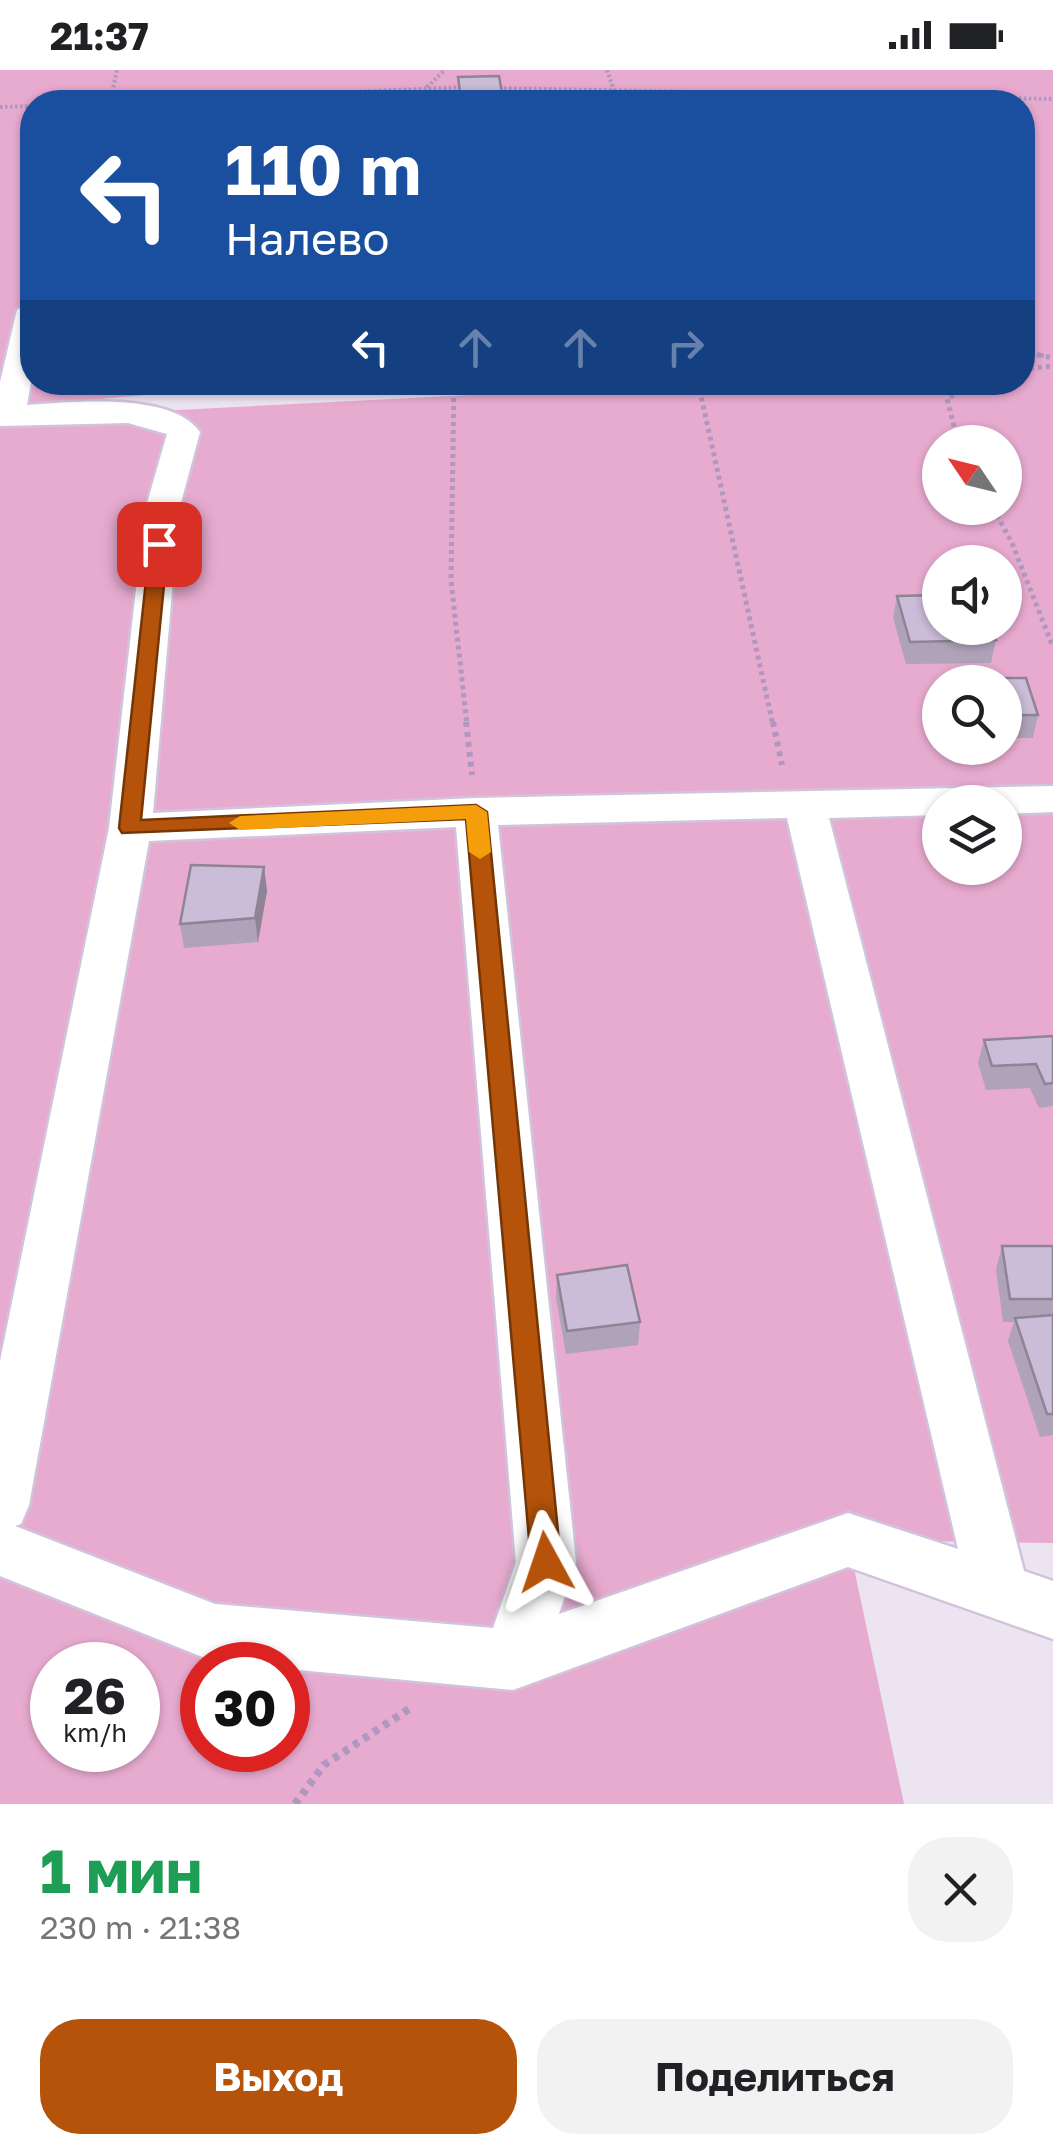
<!DOCTYPE html>
<html lang="ru">
<meta charset="utf-8">
<style>
:root{--surface:#fff;--page:#f2f2f2;--text:#202124;--muted:#757577;--accent:#b45309}
body{margin:0;font-family:"Golos Text",sans-serif;background:var(--page);color:var(--text);height:100vh;display:flex;flex-direction:column;font-size:38px;white-space:nowrap}
*{box-sizing:border-box;margin:0}
p{font-size:32px;color:var(--muted)}
.icon{flex:none;width:55px;height:55px;fill:none;stroke:currentColor;stroke-width:2;stroke-linecap:round;stroke-linejoin:round}
.map{position:relative;height:1734px;overflow:hidden}
.details{display:flex;flex-direction:column;background:var(--surface);flex:1}
.details>*{flex:none}
.guide{position:absolute;left:20px;top:20px;width:1015px;height:305px;border-radius:40px;box-shadow:0 2px 8px #0004;background:#1a4fa0;color:#fff;overflow:hidden}
.needle{width:65px;rotate:305deg}
.fabs{position:absolute;left:922px;top:355px;display:grid;gap:20px}
.fabs a{display:grid;place-items:center;width:100px;height:100px;border-radius:50%;background:var(--surface);box-shadow:0 2px 8px #0004;font-size:50px}
.speed{position:absolute;left:30px;top:1572px;display:flex;gap:20px;font-size:50px;font-weight:700;text-align:center}
.speed>*{display:grid;place-content:center;width:130px;height:130px;border-radius:50%;background:var(--surface);box-shadow:0 2px 8px #0004;line-height:1}
.speed small{font-size:25px;font-weight:400}
.speed .limit{border:15px solid #d22;background:#fff;color:#111}
.pin{position:absolute;display:grid;place-items:center;width:85px;height:85px;color:#fff;margin:-42px;border-radius:20px;box-shadow:0 5px 15px #0006}
.me{position:absolute;width:110px;margin:-55px;rotate:355deg;stroke-linejoin:round;filter:drop-shadow(0 0 8px #0008)}
.turn{display:flex;align-items:center;gap:35px;height:210px;padding:0 40px;font-size:45px}
.turn .icon{width:130px;height:130px;stroke-width:2.5}
.turn b{display:block;font-size:70px;line-height:85px}
.lanes{display:flex;align-items:center;height:95px;padding:0 40px;background:#0003;justify-content:center;gap:50px;direction:ltr}
.lanes .off{opacity:.35}
.round{display:grid;place-items:center;flex:none;width:105px;height:105px;border-radius:40px;background:var(--page)}
.headline{display:flex;align-items:center;justify-content:space-between;height:170px;padding:0 40px}
h1{font-size:60px;font-weight:700;line-height:75px;color:#1e9e55}
.cta{display:flex;gap:20px;margin-top:auto;padding:20px 40px}
.cta a{flex:1;height:115px;border-radius:40px;background:var(--accent);color:#fff;font-size:40px;font-weight:700;line-height:115px;text-align:center}
.cta a+a{background:var(--page);color:var(--text)}
.status{display:flex;justify-content:space-between;align-items:center;height:70px;padding:0 50px;background:var(--surface);direction:ltr}
.status svg{height:28px;fill:currentColor}
.map>svg:first-child{display:block}
.green{fill:#e8abd0;fill-rule:evenodd}
.lines{fill:none;stroke-linecap:round;stroke-linejoin:round}
.minor-casing{stroke:#d2c3dc;stroke-width:5}
.path-far3{stroke:#af97c0;stroke-width:4;stroke-dasharray:2.5 2.5;stroke-linecap:butt}
.path-far2{stroke:#af97c0;stroke-width:5;stroke-dasharray:4 4;stroke-linecap:butt}
.path-far1{stroke:#af97c0;stroke-width:6;stroke-dasharray:5 5;stroke-linecap:butt}
.path{stroke:#af97c0;stroke-width:8;stroke-dasharray:6 6;stroke-linecap:butt}
.minor{fill:#fff;fill-rule:evenodd}
.wall{fill:#afa2b9}
.shaded-wall{fill:#8e8496}
.building{fill:#cbbcd7;stroke:#8e8496;stroke-width:2.5}
.route{fill:#b45309;stroke:#753606;stroke-width:2.5}
.slow{fill:#f59e0b}
</style>
<div class="status"><b>21:37</b><svg viewBox="0 0 49 12"><path d="M0 12V9h3v3zM5 12V6h3v6zM10 12V3h3v9zM15 12V0h3v12zM26 1h20v11H26zM47 4h2v5h-2z"/></svg></div>
<div class="map">
<svg width="1053" height="1734" viewBox="0 0 1053 1734">
<rect width="100%" height="100%" fill="#ede4f2"/>
<!-- green -->
<path class="green" d="M 0,0 L 1053,0 L 1053,1473 L 848,1470 L 904,1734 L 0,1734 L 0,349 L 529,322 L 211,319 L 0,338 ZM 32,32 L 1022,32 L 1022,312 L 32,312 ZM 940,372 L 1005,372 L 1005,438 L 940,438 ZM 940,492 L 1005,492 L 1005,558 L 940,558 ZM 940,612 L 1005,612 L 1005,678 L 940,678 ZM 940,732 L 1005,732 L 1005,798 L 940,798 ZM 52,1595 L 138,1595 L 138,1680 L 52,1680 ZM 202,1595 L 288,1595 L 288,1680 L 202,1680 Z"/>
<g class="lines">
<!-- minor casing -->
<g class="minor-casing">
<path id="minor" d="M 32,231 L 32,307 L 27,335 C 71,332 172,321 200,362 L 179,440 L 153,743 L 476,728 L 1053,716 L 1053,742 L 1005,744 L 1005,732 L 940,732 L 940,745 L 829,748 L 1024,1501 L 1053,1511 L 1053,1569 L 848,1497 L 513,1620 L 288,1599 L 288,1595 L 215,1592 L 0,1506 L 0,1291 L 109,758 L 145,440 L 167,364 L 128,353 L 0,356 L 0,312 L 17,240 ZM 787,748 L 958,1479 L 848,1443 L 559,1544 L 576,1492 L 498,755 ZM 456,757 L 516,1492 L 493,1558 L 215,1534 L 15,1456 L 21,1454 L 29,1435 L 149,771 Z"/>
</g>
<!-- path-far3 -->
<path class="path-far3" d="M 607,0 L 614,21
M 494,18 L 1053,29
M 110,32 L 117,0
M 119,32 L 467,17
M 428,32 L 427,17 L 445,0
M 0,37 L 32,36
M 1022,281 L 1049,287"/>
<!-- path-far2 -->
<path class="path-far2" d="M 1038,285 L 1053,288
M 1022,299 L 1053,296
M 454,312 L 451,510 L 467,655
M 698,312 L 773,655
M 958,372 L 947,329 L 975,312
M 993,438 L 1012,473 L 1053,577"/>
<!-- path-far1 -->
<path class="path-far1" d="M 466,652 L 472,705
M 773,652 L 782,695"/>
<!-- path -->
<path class="path" d="M 295,1734 L 324,1695 L 412,1637"/>
<!-- minor -->
<use href="#minor" class="minor"/>
</g>
<!-- wall -->
<path class="wall" d="M 458,7 L 503,28 L 503,32 L 460,32 Z
M 897,526 L 996,570 L 991,593 L 906,594 L 893,548 Z
M 944,608 L 1026,608 L 1038,645 L 1033,668 L 1005,668 L 1005,612 L 943,612 Z
M 264,797 L 267,821 L 258,872 L 184,878 L 180,854 Z
M 1053,966 L 1053,1036 L 1039,1038 L 1030,1018 L 986,1020 L 978,993 L 984,970 Z
M 1002,1176 L 1053,1176 L 1053,1365 L 1040,1367 L 1008,1271 L 1014,1252 L 1003,1252 L 996,1199 Z
M 557,1205 L 640,1252 L 638,1275 L 566,1284 L 556,1228 Z"/>
<!-- shaded-wall -->
<path class="shaded-wall" d="M 264,797 L 267,821 L 258,872 L 255,848 Z"/>
<!-- building -->
<path class="building" d="M 499,6 L 503,28 L 461,30 L 458,7 Z
M 940,525 L 940,558 L 991,558 L 996,570 L 910,572 L 897,526 Z
M 944,608 L 1026,608 L 1038,645 L 1005,645 L 1005,612 L 945,612 Z
M 191,795 L 264,797 L 255,848 L 180,854 Z
M 1053,966 L 1053,1013 L 1045,1014 L 1036,994 L 992,996 L 984,970 Z
M 1002,1176 L 1053,1176 L 1053,1229 L 1010,1229 Z
M 627,1195 L 640,1252 L 567,1261 L 557,1205 Z
M 1053,1245 L 1053,1344 L 1047,1344 L 1015,1248 Z"/>
<!-- route -->
<path class="route" d="M 159,469 L 168,474 L 141,750 L 476,735 L 487,742 L 561,1492 L 557,1502 L 546,1506 L 536,1502 L 531,1492 L 466,749 L 122,763 L 119,758 L 150,474 Z"/>
<!-- slow -->
<path class="slow" d="M 476,735 L 487,742 L 491,782 L 480,789 L 469,782 L 466,749 L 240,760 L 229,753 L 240,746 Z"/>
</svg>
<div class="fabs">
<a><svg class="needle" viewBox="-14 -14 28 28"><path d="M0-13l5 13h-10z" fill="#e53935"/><path d="M0 13l5-13h-10z" fill="#757577"/></svg></a>
<a><svg class="icon" aria-label="sound" viewBox="0 0 24 24"><path d="M4 9h4l5-4v14l-5-4H4zM17 9q2 3 0 6"/></svg></a>
<a><svg class="icon" aria-label="search" viewBox="0 0 24 24"><circle cx="10" cy="10" r="6"/><path d="M15 15l6 6"/></svg></a>
<a><svg class="icon" aria-label="layers" viewBox="0 0 24 24"><path d="M12 4l9 5-9 5-9-5zM3 14l9 5 9-5"/></svg></a>
</div>
<div class="speed"><div>26<small>km/h</small></div><div class="limit">30</div></div>
<div class="pin" style="left:159px;top:474px;background:#d93025"><svg class="icon" aria-label="arrive" viewBox="0 0 24 24"><path d="M6 21V4h12l-3 4 3 4H6"/></svg></div>
<svg class="me" style="left:546px;top:1492px" viewBox="-20 -20 40 40"><path d="M0-17L14 15 0 8-14 15z" fill="#b45309" stroke="#fff" stroke-width="4"/></svg>
<div class="guide">
<div class="turn"><svg class="icon" aria-label="left" viewBox="0 0 24 24"><path d="M17 20v-9H6M10 6l-5 5 5 5"/></svg><div><b>110 m</b>Налево</div></div>
<div class="lanes"><svg class="icon" aria-label="left" viewBox="0 0 24 24"><path d="M17 20v-9H6M10 6l-5 5 5 5"/></svg><svg class="icon off" aria-label="ahead" viewBox="0 0 24 24"><path d="M12 20V5M6 11l6-6 6 6"/></svg><svg class="icon off" aria-label="ahead" viewBox="0 0 24 24"><path d="M12 20V5M6 11l6-6 6 6"/></svg><svg class="icon off" aria-label="right" viewBox="0 0 24 24"><path d="M7 20v-9h11M14 6l5 5-5 5"/></svg></div>
</div>
</div>
<section class="details">
<div class="headline"><div><h1>1 мин</h1><p>230 m · 21:38</p></div><a class="round"><svg class="icon" aria-label="close" viewBox="0 0 24 24"><path d="M6 6l12 12M18 6L6 18"/></svg></a></div>
<div class="cta"><a>Выход</a><a>Поделиться</a></div>
</section>
